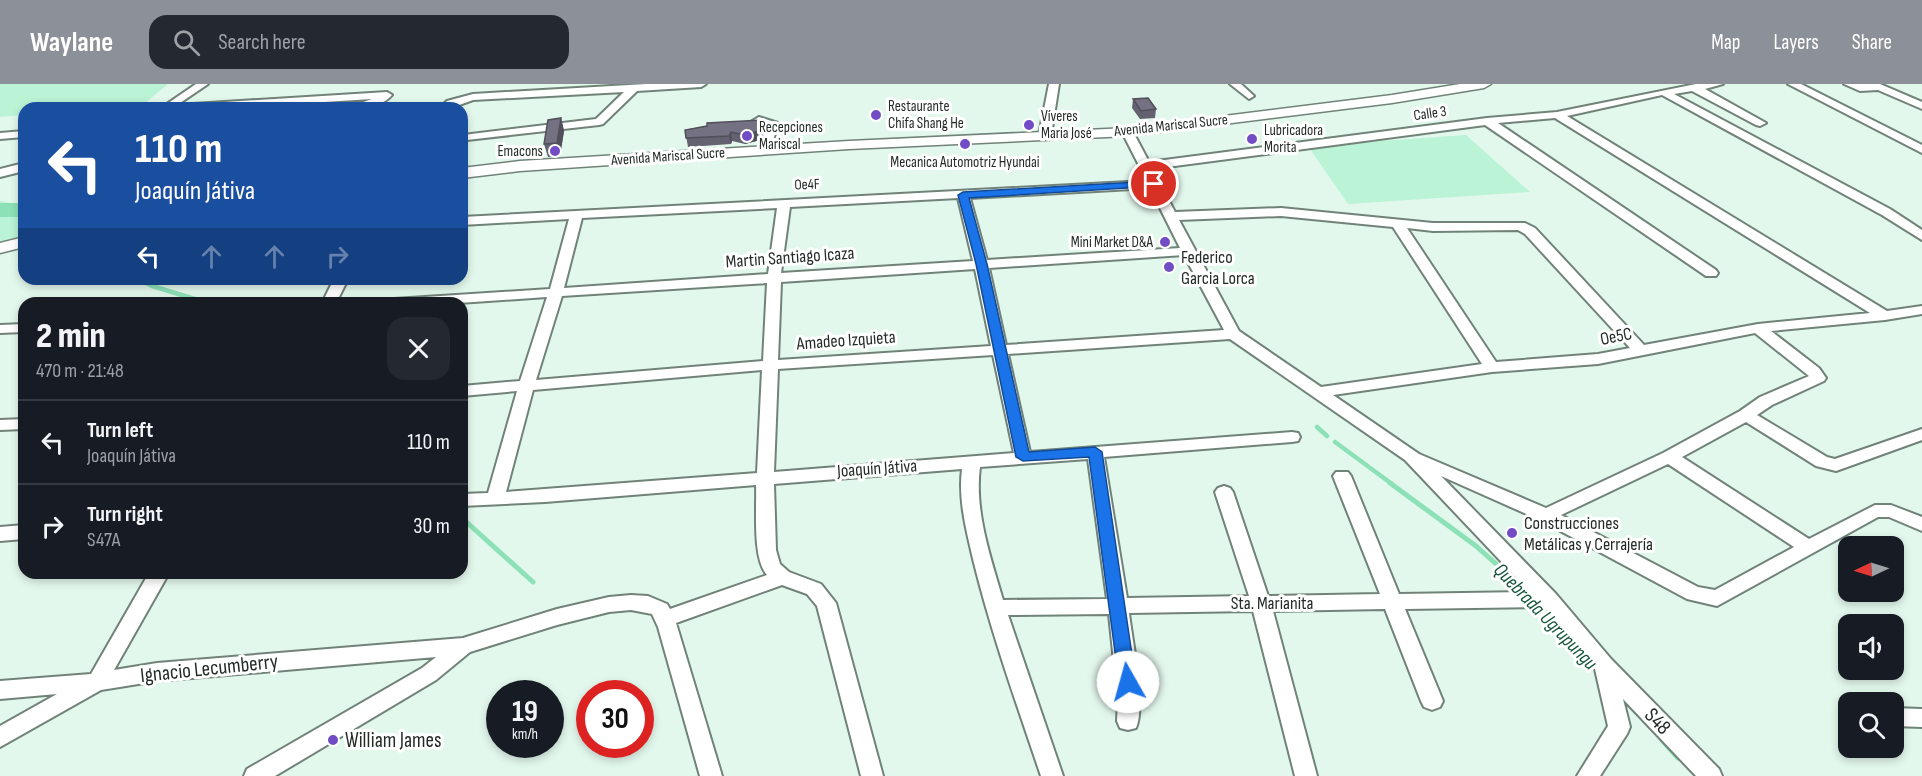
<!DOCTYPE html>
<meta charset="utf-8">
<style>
:root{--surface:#171b24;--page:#242831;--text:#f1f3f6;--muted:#9ea1a6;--line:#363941;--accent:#8c9099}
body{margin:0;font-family:"Sofia Sans Condensed",sans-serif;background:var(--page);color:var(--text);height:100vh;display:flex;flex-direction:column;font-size:22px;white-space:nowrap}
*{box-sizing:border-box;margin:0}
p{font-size:20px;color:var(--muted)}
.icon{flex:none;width:33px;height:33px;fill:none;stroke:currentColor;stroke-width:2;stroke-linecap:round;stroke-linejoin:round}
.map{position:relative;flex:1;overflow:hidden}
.details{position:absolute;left:18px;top:213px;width:450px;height:282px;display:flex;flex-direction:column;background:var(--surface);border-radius:18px;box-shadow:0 3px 9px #0003}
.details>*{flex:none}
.top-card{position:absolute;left:18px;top:18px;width:450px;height:183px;border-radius:18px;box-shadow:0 3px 9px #0003;background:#1a4fa0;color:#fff;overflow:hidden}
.needle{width:39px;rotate:266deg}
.controls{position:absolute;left:1838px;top:452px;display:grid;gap:12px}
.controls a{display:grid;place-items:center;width:66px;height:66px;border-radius:12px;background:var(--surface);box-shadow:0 3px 9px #0003;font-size:30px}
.speed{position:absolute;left:486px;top:596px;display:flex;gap:12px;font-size:30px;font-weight:700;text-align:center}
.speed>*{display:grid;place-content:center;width:78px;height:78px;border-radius:50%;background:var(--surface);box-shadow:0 3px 9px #0003;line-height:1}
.speed small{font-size:15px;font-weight:400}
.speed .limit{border:9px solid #d22;background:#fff;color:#111}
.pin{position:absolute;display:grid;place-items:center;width:51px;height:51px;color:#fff;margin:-26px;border:3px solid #fff;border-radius:50%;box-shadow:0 2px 6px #0007}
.me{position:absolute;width:66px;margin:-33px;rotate:353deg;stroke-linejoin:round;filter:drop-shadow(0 0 4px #0008)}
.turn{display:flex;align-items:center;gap:21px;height:126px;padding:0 18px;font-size:27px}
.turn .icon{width:78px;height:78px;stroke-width:2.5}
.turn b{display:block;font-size:42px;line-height:51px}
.lanes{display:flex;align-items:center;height:57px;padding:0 18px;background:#0003;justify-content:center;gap:30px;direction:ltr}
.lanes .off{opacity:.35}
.round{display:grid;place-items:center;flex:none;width:63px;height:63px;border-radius:18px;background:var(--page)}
.head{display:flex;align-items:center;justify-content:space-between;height:102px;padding:0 18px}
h1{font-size:36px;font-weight:800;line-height:45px}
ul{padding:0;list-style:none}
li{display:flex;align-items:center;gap:18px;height:84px;padding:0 18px;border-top:2px solid var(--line)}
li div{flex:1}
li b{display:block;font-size:22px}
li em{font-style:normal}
header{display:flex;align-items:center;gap:36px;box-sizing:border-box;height:84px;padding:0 30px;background:var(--accent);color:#fff}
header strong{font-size:28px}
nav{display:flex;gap:33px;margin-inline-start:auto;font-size:21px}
.search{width:420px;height:54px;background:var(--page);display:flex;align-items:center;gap:15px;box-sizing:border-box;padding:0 21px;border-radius:18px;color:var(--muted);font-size:22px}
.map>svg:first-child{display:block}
.green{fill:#baf3d5}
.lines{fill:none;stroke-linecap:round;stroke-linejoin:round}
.stream-far1{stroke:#8ce1b7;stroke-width:4.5}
.stream{stroke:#8ce1b7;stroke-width:5}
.river{fill:#8ce1b7;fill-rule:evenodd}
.minor-casing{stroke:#718379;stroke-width:4}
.major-casing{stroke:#718379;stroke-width:3}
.minor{fill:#fff;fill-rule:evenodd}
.major{fill:#fff;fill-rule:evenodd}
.wall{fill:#646170}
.shaded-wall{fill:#514f5b}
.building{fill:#747182;stroke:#514f5b;stroke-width:1.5}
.route{fill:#1a73e8;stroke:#114b97;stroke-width:1.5}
.poi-dot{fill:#714cc5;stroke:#fff;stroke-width:2}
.labels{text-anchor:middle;stroke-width:6;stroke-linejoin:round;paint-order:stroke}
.far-poi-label{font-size:15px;fill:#232b27;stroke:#fff;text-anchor:start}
.far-street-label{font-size:15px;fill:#232b27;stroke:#fff}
.street-label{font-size:18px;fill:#232b27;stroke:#fff}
.poi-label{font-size:18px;fill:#232b27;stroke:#fff;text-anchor:start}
.water-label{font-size:20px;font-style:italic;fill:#14563b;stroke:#fff}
.near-street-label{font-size:21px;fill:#232b27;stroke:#fff}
.near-poi-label{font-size:21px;fill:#232b27;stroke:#fff;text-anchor:start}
</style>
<header>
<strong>Waylane</strong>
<div class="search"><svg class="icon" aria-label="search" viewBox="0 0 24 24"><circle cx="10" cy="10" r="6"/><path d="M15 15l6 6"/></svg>Search here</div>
<nav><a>Map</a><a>Layers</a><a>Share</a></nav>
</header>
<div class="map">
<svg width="1922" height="692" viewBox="0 0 1922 692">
<rect width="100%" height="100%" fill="#e3f8ed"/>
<!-- green -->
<path class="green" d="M 0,0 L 168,0 L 139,24 L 24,24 L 24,31 L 0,33 Z
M 1466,51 L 1530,108 L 1348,120 L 1308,62 Z
M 0,117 L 17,120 L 24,119 L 24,151 L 0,158 Z"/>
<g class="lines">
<!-- stream-far1 -->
<path class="stream-far1" d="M 139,195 L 152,202 L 208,219
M 1317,343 L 1327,352
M 1335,358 L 1392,400"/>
<!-- stream -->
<path class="stream" d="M 1390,399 L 1476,462 L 1531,511
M 462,434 L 533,498
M 1539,519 L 1567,551
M 1661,655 L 1678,674 L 1683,676"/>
<!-- river -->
<path class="river" d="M 0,119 L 24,119 L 24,133 L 0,133 Z"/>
<!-- minor casing -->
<g class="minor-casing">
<path id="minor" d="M 196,0 L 208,0 L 177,21 L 387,8 L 392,11 C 381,24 362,24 346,24 L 372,15 L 231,24 L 161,24 Z
M 646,0 L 706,0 L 701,3 L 637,7 L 603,40 L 599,41 L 467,56 L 463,55 L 463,51 L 596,35 L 624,8 L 473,16 L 451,24 L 439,24 L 447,17 L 473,10 Z
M 1049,0 L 1059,0 L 1051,51 L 1045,54 L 1039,51 Z
M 1230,0 L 1241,0 L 1254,12 L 1249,15 Z
M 1696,0 L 1723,0 L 1705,5 L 1766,39 L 1760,42 L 1756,41 L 1692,7 L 1674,10 L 1890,125 L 1922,146 L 1922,156 L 1882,131 L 1662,11 L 1567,32 L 1887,227 L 1922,222 L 1922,230 L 1885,236 L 1771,247 L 1819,284 L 1826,294 L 1824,297 L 1772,321 L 1757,331 L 1827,373 L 1835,375 L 1922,345 L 1922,356 L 1836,387 L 1816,382 L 1746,338 L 1682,373 L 1809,455 L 1875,421 L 1891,421 L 1922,433 L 1922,447 L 1889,433 L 1878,433 L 1717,522 L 1687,515 L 1540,436 L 1441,392 L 1556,510 L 1611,575 L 1719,685 L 1722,692 L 1696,692 L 1623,615 L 1630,643 L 1627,650 L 1600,692 L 1577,692 L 1608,642 L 1595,585 L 1544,523 L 1405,525 L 1443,617 L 1440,623 L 1432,626 L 1424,623 L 1421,617 L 1385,525 L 1273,527 L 1317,692 L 1295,692 L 1253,527 L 1129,529 C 1132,556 1146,621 1136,644 L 1128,646 L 1120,644 L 1117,637 L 1118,616 L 1109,530 L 1008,531 L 1063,692 L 1041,692 C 1017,621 992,551 974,479 C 967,449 958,417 962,385 L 774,400 L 776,466 L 780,480 L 789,488 L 821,500 L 836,519 L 883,692 L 861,692 L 817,522 L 807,510 L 782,501 L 676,539 L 722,692 L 700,692 L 658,543 L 652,530 L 631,526 L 609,528 L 557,541 L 470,568 L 436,596 L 275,692 L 244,692 L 247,685 L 422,584 L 436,573 L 157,597 L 101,606 L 0,663 L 0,642 L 57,610 L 0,615 L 0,597 L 91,590 L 149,489 L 169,489 L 114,586 L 157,579 L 463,554 L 557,525 L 609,513 L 631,511 L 648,512 L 667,520 L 670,525 L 767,491 C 752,475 757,424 756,401 L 545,418 L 462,422 L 462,410 L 488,409 L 517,307 L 462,312 L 462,302 L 520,297 L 547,213 L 459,219 L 387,219 L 394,215 L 550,205 L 569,135 L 462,141 L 462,133 L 1147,97 L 1122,48 L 1124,46 L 1132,46 L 1149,78 L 1487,34 L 1557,28 ZM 1555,34 L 1870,229 L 1758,240 L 1644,261 L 1535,144 L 1525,139 L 1433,139 L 1281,124 L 1175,128 L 1152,85 L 1485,41 L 1706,192 L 1716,192 L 1718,189 L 1716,186 L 1498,39 ZM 1150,104 L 1180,164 L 987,176 L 970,114 ZM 958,114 L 973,177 L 781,189 L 790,123 ZM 777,124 L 768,190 L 564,204 L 582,134 ZM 1281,132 L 1393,143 L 1482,280 L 1321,303 L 1239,247 L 1179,136 ZM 1407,144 L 1433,147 L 1518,146 L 1525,150 L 1630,264 L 1598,270 L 1496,278 ZM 1184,171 L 1224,246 L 1006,261 L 989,184 ZM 975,185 L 991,262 L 778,276 L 781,198 ZM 767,199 L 763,277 L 536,296 L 562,212 ZM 1755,249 L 1809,292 L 1760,313 L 1740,327 L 1663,369 L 1546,424 L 1419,370 L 1333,311 L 1492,288 L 1598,280 ZM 1230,255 L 1405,376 L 1530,508 L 1399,510 L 1351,392 L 1348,388 L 1336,388 L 1333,392 L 1380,510 L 1268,512 L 1233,408 L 1230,404 L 1224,402 L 1218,404 L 1215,408 L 1249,512 L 1127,514 L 1104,373 L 1292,358 L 1298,357 L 1300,353 L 1298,349 L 1292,348 L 1030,368 L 1008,270 ZM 993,271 L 1014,369 L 774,388 L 778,285 ZM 762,286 L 757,389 L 506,408 L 533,306 ZM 1088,375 L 1107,515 L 1003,516 C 991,475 974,427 980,383 ZM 1668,380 L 1794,463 L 1715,506 L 1698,503 L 1561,431 Z
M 1788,0 L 1801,0 L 1922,61 L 1922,69 Z
M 1844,0 L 1880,0 L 1922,18 L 1922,25 L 1878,6 L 1860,7 Z
M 759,33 L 778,39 L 770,68 L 762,68 L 760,66 L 766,41 L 761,40 L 750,45 L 744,42 Z
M 24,47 L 24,53 L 0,55 L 0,49 Z
M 24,79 L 24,87 L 0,93 L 0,85 Z
M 334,195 L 348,195 L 336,219 L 322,219 Z
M 24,240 L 24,248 L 0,249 L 0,241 Z
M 24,335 L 24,345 L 0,346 L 0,336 Z
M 24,441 L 24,455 L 0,457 L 0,443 Z
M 1893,624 L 1922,625 L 1922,643 L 1893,642 Z"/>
</g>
<!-- major casing -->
<g class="major-casing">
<path id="major" d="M 1460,0 L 1491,0 L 1484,4 L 1392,19 L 1128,52 L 849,65 L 520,87 L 462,94 L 462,84 L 520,77 L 849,57 L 1128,44 L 1392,11 Z
M 24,153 L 24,163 L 0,169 L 0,159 Z"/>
</g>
<!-- minor -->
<use href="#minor" class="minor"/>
<!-- major -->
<use href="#major" class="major"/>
</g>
<!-- wall -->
<path class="wall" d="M 1133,15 L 1156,25 L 1155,34 L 1140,35 L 1132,24 Z
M 561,34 L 564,47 L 560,72 L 548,73 L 544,60 Z
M 762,36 L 763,45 L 760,56 L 745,60 L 732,57 L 731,60 L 688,63 L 685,46 L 707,42 Z"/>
<!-- shaded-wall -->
<path class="shaded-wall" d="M 561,34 L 564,47 L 560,72 L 557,59 Z
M 762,36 L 763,45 L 760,56 L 745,60 L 744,51 Z
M 731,48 L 732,57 L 731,60 L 729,52 Z"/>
<!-- building -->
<path class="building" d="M 1148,14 L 1156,25 L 1141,27 L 1133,15 Z
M 561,34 L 557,59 L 544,60 L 548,36 Z
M 762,36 L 759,47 L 744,51 L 731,48 L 729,52 L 686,54 L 685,46 L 707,42 L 707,39 Z"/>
<!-- route -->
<path class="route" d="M 1154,97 L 1158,97 L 1158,102 L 969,114 L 987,180 L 1029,368 L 1095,363 L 1102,368 L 1136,598 L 1134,603 L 1128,605 L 1121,603 L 1119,598 L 1089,373 L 1023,377 L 1016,373 L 976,180 L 958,111 L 963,108 Z"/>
<!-- markers -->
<g class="poi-dot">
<circle cx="876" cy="31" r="6"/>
<circle cx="1029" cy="41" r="6"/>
<circle cx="747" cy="52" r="6"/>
<circle cx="1252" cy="55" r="6"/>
<circle cx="965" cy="60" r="6"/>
<circle cx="555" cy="67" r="6"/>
<circle cx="1165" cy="158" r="6"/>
<circle cx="1169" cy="183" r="6"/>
<circle cx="1512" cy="449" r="6"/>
<circle cx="333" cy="656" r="6"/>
</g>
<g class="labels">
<!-- far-poi labels -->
<g class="far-poi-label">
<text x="888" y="27">Restaurante<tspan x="888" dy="17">Chifa Shang He</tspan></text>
<text x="1041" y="37">Víveres<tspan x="1041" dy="17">Maria José</tspan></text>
<text x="759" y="48">Recepciones<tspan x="759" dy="17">Mariscal</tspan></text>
<text x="1264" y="51">Lubricadora<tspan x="1264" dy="17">Morita</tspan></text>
<text x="543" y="72" text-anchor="end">Emacons</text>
<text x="965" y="83" text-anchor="middle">Mecanica Automotriz Hyundai</text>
<text x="1153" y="163" text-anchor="end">Mini Market D&amp;A</text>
</g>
<!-- far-street labels -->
<g class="far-street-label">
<text transform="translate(1430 29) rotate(-8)" y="5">Calle 3</text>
<text transform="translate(1171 41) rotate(-6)" y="5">Avenida Mariscal Sucre</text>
<text transform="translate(668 72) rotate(-4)" y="5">Avenida Mariscal Sucre</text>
<text transform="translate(807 100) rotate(-2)" y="5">Oe4F</text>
</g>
<!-- street labels -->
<g class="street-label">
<text transform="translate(790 173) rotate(-4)" y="6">Martin Santiago Icaza</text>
<text transform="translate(1616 252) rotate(-11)" y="6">Oe5C</text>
<text transform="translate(846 256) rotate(-4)" y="6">Amadeo Izquieta</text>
<text transform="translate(877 384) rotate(-4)" y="6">Joaquín Játiva</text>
<text x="1272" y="525">Sta. Marianita</text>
</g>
<!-- poi labels -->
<g class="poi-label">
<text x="1181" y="179">Federico<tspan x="1181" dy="21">Garcia Lorca</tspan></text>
<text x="1524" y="445">Construcciones<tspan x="1524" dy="21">Metálicas y Cerrajería</tspan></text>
</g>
<!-- water labels -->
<g class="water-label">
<text transform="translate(1546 532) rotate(46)" y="7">Quebrada Ugrupungu</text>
</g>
<!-- near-street labels -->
<g class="near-street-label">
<text transform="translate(209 584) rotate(-6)" y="7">Ignacio Lecumberry</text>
<text transform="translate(1658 637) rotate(46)" y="7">S48</text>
</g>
<!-- near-poi labels -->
<g class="near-poi-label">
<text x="345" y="663">William James</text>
</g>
</g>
</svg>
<div class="controls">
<a><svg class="needle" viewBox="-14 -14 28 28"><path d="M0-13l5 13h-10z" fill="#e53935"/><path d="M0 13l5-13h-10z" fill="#9ea1a6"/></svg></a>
<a><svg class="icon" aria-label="sound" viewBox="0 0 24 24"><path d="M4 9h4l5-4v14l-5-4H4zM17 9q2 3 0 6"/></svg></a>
<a><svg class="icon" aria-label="search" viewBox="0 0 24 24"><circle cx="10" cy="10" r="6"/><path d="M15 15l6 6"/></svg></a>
</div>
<div class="speed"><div>19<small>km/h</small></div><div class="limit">30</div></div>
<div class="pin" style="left:1154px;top:100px;background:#d93025"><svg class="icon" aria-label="arrive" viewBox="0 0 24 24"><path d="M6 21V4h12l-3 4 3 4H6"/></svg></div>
<svg class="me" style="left:1128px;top:598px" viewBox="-20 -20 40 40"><circle r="19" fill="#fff"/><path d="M0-13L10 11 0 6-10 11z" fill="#1a73e8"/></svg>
<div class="top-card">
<div class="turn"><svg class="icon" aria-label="left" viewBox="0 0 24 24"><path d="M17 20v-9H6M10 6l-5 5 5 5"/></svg><div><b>110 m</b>Joaquín Játiva</div></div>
<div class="lanes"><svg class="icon" aria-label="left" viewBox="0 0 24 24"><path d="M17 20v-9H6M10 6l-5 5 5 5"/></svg><svg class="icon off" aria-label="ahead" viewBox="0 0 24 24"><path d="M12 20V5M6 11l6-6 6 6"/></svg><svg class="icon off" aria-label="ahead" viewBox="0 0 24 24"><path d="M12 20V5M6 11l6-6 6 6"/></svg><svg class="icon off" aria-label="right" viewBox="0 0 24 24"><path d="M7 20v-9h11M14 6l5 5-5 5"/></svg></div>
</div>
<section class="details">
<div class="head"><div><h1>2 min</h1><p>470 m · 21:48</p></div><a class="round"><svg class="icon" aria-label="close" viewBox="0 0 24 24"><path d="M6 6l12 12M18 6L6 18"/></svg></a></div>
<ul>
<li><svg class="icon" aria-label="left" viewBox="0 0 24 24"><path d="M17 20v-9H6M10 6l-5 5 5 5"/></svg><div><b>Turn left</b><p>Joaquín Játiva</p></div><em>110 m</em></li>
<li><svg class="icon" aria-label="right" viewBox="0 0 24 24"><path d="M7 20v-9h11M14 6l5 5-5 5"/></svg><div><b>Turn right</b><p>S47A</p></div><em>30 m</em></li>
</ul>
</section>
</div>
